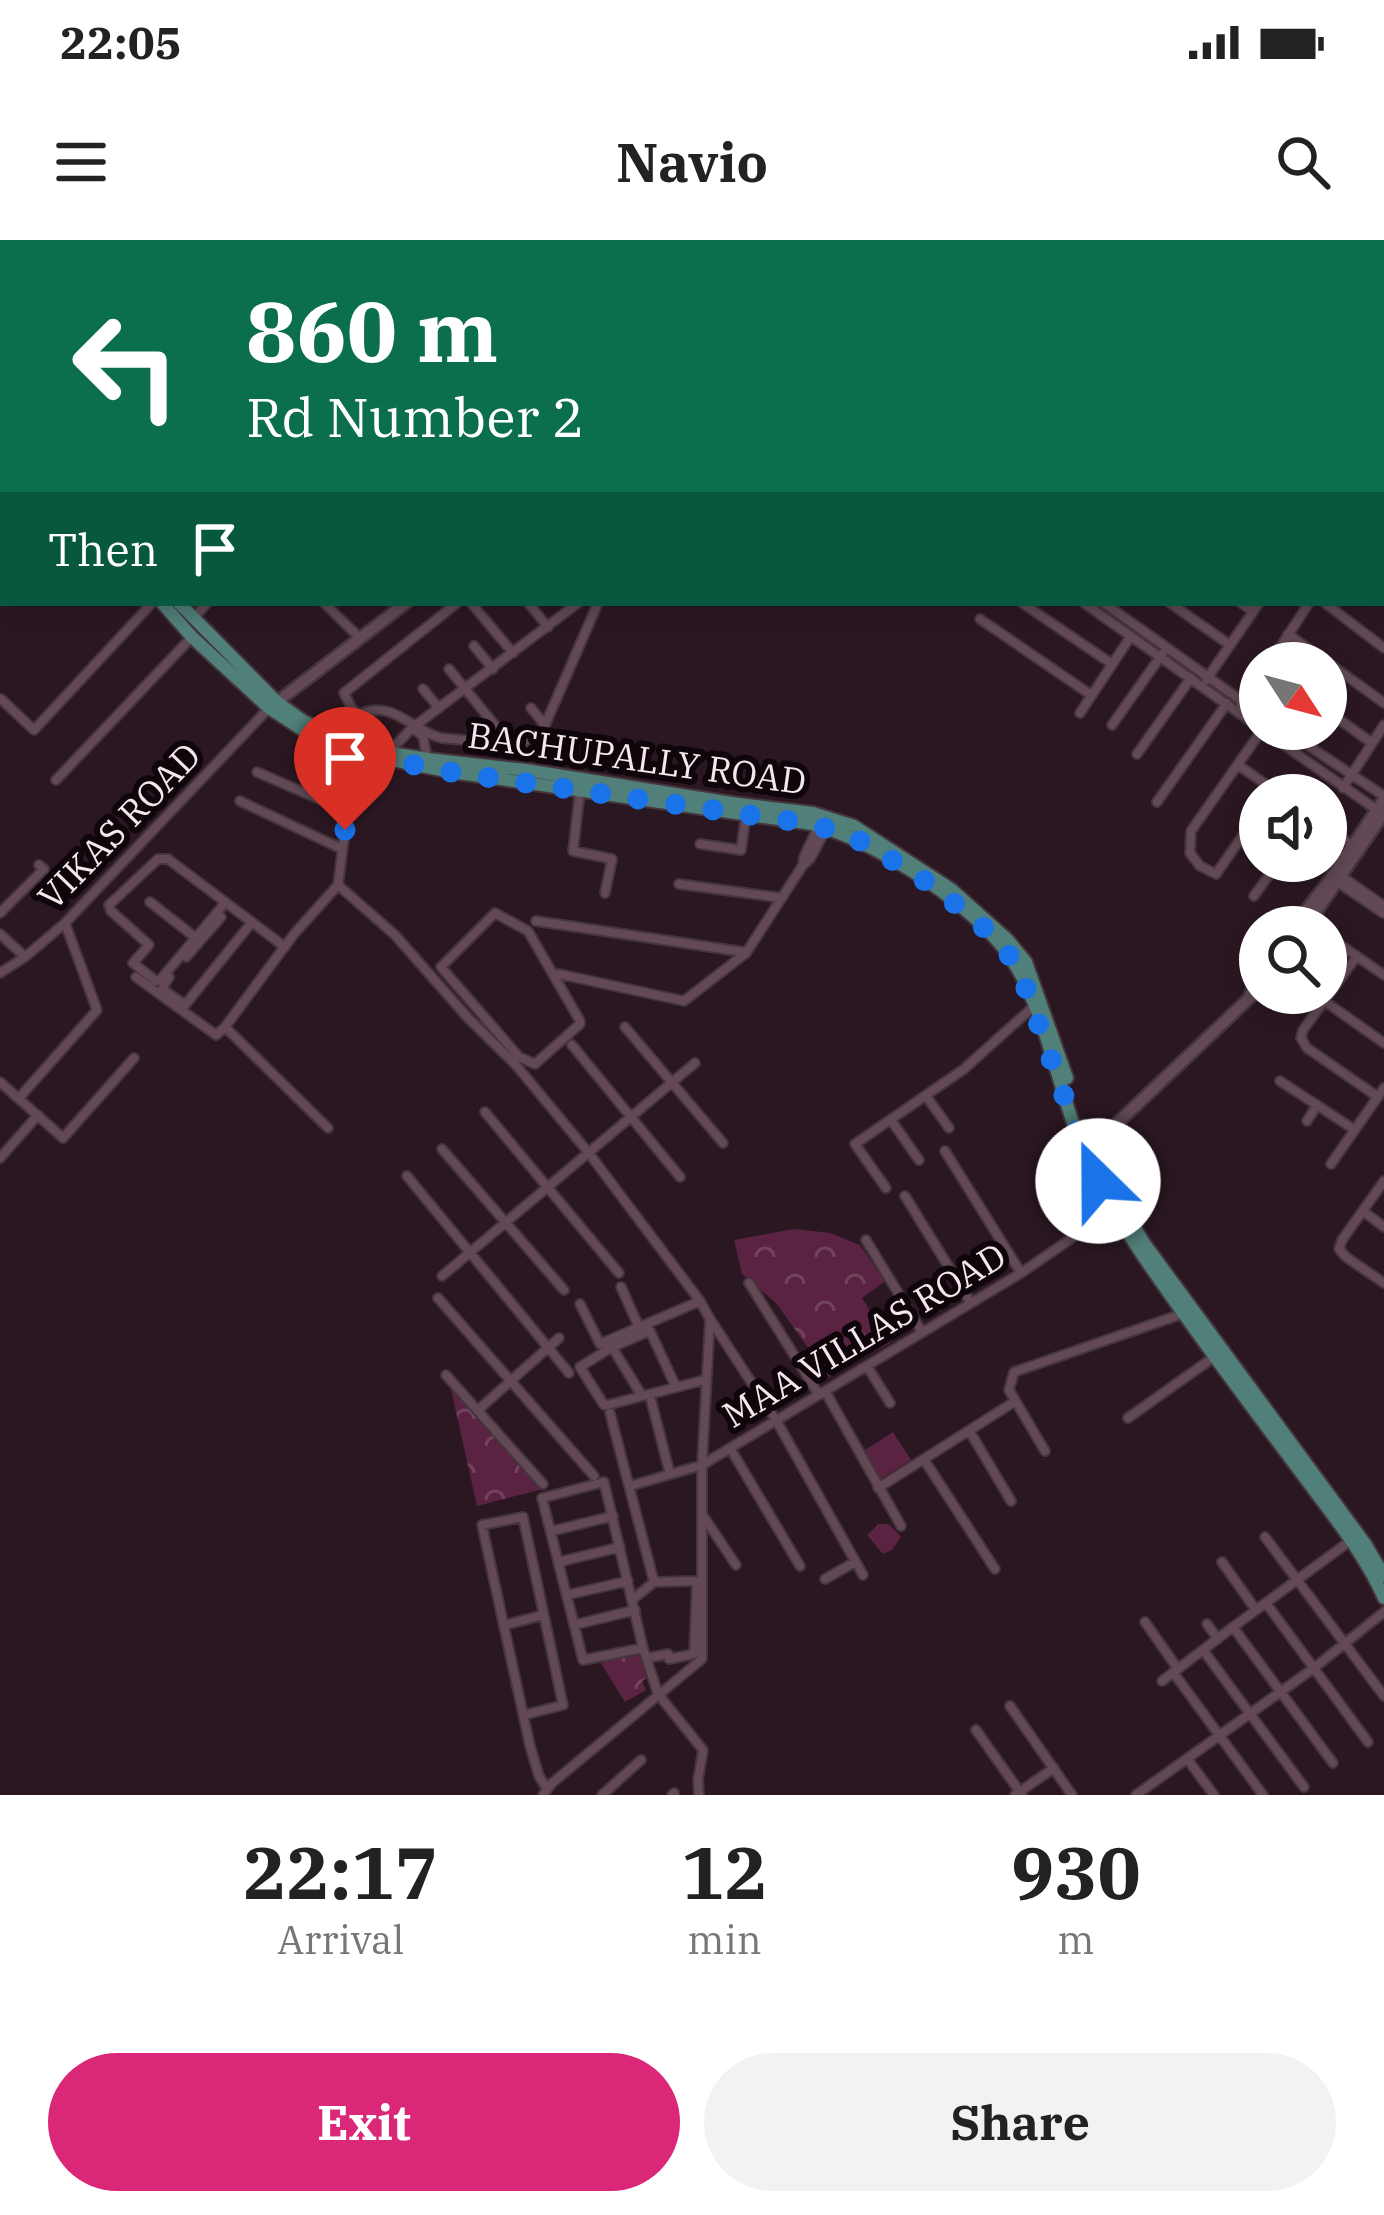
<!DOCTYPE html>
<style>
:root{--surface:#fff;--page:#f2f2f2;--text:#222;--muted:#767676;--accent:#db2777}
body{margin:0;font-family:"IBM Plex Serif",serif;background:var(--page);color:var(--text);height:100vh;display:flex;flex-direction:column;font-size:45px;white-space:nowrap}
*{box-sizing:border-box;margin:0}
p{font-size:39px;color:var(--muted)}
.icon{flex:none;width:66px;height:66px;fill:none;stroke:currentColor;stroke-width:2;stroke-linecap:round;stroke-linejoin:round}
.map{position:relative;height:1555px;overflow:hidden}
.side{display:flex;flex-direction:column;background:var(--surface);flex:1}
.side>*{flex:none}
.guide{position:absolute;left:0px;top:0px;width:1386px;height:366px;box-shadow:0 6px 18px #0003;background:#0b6e4f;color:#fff;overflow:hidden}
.needle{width:78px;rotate:126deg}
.buttons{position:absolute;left:1239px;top:402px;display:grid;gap:24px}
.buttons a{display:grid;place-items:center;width:108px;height:108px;border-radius:50%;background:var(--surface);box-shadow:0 6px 18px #0003;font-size:60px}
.pin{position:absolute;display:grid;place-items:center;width:102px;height:102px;color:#fff;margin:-123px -51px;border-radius:50% 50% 50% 0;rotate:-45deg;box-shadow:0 0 12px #0007}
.pin .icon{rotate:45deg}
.me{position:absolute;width:132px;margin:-66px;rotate:337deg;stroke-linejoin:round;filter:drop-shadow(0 0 9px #0008)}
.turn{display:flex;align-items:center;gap:42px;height:252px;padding:0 48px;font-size:54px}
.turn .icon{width:156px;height:156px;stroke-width:2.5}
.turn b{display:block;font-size:84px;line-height:102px}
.then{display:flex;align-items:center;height:114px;padding:0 48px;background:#0003;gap:24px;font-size:45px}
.eta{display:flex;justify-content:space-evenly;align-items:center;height:204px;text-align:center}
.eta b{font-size:72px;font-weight:700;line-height:84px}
.cta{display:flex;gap:24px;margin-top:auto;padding:24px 48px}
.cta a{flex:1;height:138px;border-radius:72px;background:var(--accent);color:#fff;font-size:48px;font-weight:700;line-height:138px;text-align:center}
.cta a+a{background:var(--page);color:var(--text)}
.status{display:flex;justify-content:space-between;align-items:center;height:84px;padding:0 60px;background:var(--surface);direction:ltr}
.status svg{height:33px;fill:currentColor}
header{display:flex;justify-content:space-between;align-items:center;height:156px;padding:0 48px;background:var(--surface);font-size:54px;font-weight:700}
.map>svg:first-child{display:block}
.grass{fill:#592341}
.park{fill:url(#park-crowns)}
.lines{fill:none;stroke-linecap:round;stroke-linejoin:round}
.minor-casing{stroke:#45353d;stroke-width:12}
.tertiary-casing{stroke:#45353d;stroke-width:15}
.primary-casing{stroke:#45353d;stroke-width:16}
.minor{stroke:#624955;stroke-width:8}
.tertiary{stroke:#624955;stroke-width:10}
.primary{stroke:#517f79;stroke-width:12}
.route{stroke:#1a73e8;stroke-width:21;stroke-dasharray:0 37.8}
.labels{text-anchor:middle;stroke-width:12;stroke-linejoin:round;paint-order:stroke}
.street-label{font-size:36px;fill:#f6e6ed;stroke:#0e060a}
</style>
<div class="status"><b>22:05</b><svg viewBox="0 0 49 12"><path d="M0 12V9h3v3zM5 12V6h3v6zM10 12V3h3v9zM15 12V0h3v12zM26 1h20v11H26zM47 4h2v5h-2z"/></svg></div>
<header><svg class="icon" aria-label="menu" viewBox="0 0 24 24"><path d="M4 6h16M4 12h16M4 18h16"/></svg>Navio<svg class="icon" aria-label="search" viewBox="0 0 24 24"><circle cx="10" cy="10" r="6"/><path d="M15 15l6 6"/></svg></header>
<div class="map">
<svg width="1384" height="1555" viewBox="0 0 1384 1555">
<defs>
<pattern id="park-crowns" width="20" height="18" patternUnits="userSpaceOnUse" patternTransform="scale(3)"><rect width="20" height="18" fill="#592341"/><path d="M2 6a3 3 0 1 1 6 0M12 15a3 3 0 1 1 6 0" fill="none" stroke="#71435d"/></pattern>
</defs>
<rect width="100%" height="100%" fill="#2b1722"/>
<!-- grass -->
<path class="grass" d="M 893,1192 L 911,1220 L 880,1239 L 862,1212 Z"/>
<!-- park -->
<path class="park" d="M 794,989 L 830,993 L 860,1005 L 885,1041 L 862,1058 L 890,1103 L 829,1137 L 776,1063 L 742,1034 L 734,1000 Z
M 450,1145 L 543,1249 L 477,1266 Z
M 879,1284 L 889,1284 L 901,1297 L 892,1310 L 883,1314 L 867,1295 Z
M 639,1411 L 649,1437 L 642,1441 L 646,1450 L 625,1462 L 600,1422 Z"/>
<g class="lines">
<!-- minor casing -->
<g class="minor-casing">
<path id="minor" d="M 24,0 L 28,3
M 424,0 L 429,3
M 480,0 L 483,3
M 0,2 L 1,0
M 131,3 L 133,0
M 323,3 L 325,0
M 394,3 L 396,0
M 0,83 L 3,79
M 0,191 L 3,187
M 324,363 L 360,398
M 457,363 L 344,453 L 352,469 L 359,474 C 396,460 408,489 441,498 L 521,505 L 545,485 L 598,363
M 471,363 L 513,413
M 1022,363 L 1112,424
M 1084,363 L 1260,488
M 1104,363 L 1260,474
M 1170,363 L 1230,405
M 1241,363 L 1252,371
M 1325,363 L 1384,408
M 529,364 L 548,387
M 194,378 L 207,363
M 980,379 L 1091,455
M 1288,394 L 1384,463
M 474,406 L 493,429
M 1270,423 L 1309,363
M 449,429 L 511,505
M 1206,440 L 1259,363
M 1326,445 L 1337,429
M 423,449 L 439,468
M 1,459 L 34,490 L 152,363
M 1241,465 L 1260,437
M 531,468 L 545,485
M 1326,470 L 1372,503
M 1080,473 L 1131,396
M 1112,485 L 1163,413
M 412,488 L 578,363
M 1261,489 L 1377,570
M 1283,489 L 1384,556
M 389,512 L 412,488 L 423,496 L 427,518
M 1137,514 L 1191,438
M 1238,525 L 1281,555
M 257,532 L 344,570
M 56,540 L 191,398
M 1343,548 L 1384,485
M 580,551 L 573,611 L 612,619 L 605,653
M 240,561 L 342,609
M 1157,562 L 1227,463
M 1260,571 L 1216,634 L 1200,626 L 1190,613 L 1191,591 L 1262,490
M 819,585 L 804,617 L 803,625 L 810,619 L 826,589
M 1326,587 L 1353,606
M 700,604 L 741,610 L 746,575
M 1341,636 L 1384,666 L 1381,671
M 1336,641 L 1383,673
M 679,644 L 782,658
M 338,645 L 395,695 L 468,778 L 515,824 L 588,912 L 700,1061 L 710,1079 L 776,1180 L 863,1335
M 338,645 L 345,590 L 342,510
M 1254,656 L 1279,621
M 150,662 L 196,698
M 225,663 L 160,740 L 156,741 L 133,723 L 149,705 L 111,671 L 109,665 L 158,619 L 168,619 L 285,707
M 0,673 L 44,629 L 39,625
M 495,673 L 528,691 L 580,781 L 580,784 L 535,824 L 519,817 L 441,727 Z
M 536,681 L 744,712
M 0,694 L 25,717
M 1326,695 L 1384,735
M 1357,716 L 1303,790 L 1301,798 L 1307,808 L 1378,857
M 186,717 L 221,677
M 0,733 L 25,717 L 65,683 L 269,468
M 559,734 L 684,761 L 746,713 L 803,625
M 136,737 L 216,795 L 225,787 L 294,694 L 338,645
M 169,737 L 162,749 L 185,765 L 252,682
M 1313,753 L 1384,803
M 225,787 L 328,888
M 625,787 L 723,903
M 572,805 L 680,937
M 1280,841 L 1355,890
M 0,842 L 63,898 L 134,818
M 926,856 L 949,888
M 19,858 L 97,770 L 65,683
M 485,872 L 619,1033
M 891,880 L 919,920
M 1307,881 L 1317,865
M 442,909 L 564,1050
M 945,911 L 1021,1033
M 0,918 L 38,875
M 1331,924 L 1384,848
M 407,936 L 569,1133
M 1384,941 L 1342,1000 L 1339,1009 L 1346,1017 L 1384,1043
M 886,948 L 855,904 L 964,829 L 1033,767
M 905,956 L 971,1063
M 1363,971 L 1384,987
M 866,1000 L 922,1092
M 442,1036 L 695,823
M 749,1043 L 819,1155
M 621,1047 L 639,1087
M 438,1058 L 594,1236
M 580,1064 L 600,1104 L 700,1061
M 612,1107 L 642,1156
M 867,1126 L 890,1163
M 446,1135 L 543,1244
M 676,1147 L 650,1091 L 612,1107 L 580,1127 L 604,1165 L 607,1165 C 640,1157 672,1148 705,1140
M 825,1151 L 901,1286
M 651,1160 L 670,1234
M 478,1170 L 559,1098
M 610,1173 L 654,1342
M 1128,1178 L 1214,1117
M 970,1192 L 1011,1261
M 730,1208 L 800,1326
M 1045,1211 L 1009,1150 L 1014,1132 L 1182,1074
M 925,1221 L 995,1329
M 630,1246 L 702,1225 L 1021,1033 L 1113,970
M 878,1248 L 1014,1162
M 704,1277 L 736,1325
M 552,1291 L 613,1276
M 1265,1297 L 1384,1456
M 559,1322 L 620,1307
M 1222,1322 L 1256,1370
M 825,1339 L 855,1322
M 567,1355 L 628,1341
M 633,1359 L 654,1342 L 697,1341
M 1266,1363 L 1368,1502
M 1145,1382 L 1178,1429
M 1207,1384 L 1218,1399
M 505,1385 L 543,1375
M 574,1385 L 635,1370
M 643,1408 L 583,1420 L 542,1258 L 604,1242 L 643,1408 L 658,1454 L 703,1510 L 698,1540 L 699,1555
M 1203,1410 L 1304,1547
M 647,1418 L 668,1414 L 669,1419 L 694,1414 L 697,1341
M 1173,1432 L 1263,1555
M 1162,1441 L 1233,1387
M 1010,1466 L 1072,1555
M 524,1475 L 563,1465 L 523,1277 L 482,1285 L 530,1506 L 539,1536 L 547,1549
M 976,1490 L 1022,1555
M 1188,1520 L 1214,1555
M 1333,1523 L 1233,1387 L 1350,1301
M 543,1555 L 552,1543 L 702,1419 L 702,1225 L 710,1079
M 602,1555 L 641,1520
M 672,1555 L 674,1553
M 1015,1555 L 1054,1528
M 1136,1555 L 1314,1428 L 1384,1372"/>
</g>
<!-- tertiary casing -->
<g class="tertiary-casing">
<path id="tertiary" d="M 871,3 L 875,0
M 277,462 L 406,363
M 1293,687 L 1331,638 L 1384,559
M 1306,687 L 1384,573
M 1250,755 L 1260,734
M 1092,907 L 1260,748"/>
</g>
<!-- primary casing -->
<g class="primary-casing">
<path id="primary" d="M 0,204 L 3,206
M 0,217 L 3,219
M 162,363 L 192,397 L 269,468 L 315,498 L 342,510 L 451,532 L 812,584 C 875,602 958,655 1001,705 C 1044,755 1058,854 1085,915 C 1113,976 1152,1030 1191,1084 C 1226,1133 1263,1182 1299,1230 C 1330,1272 1363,1311 1384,1358
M 179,363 L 277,462 L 302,480 L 339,499 L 378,511 L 428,519 L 526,530 L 732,563 L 813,573 L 854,586 L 951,649 L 1008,700 L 1026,722 L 1067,838
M 1083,886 L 1116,956 L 1144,1003 L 1366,1305 L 1384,1336"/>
</g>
<!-- minor -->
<use href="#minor" class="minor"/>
<!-- tertiary -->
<use href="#tertiary" class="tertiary"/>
<!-- primary -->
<use href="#primary" class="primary"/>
</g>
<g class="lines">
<!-- route -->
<path class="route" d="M 345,590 L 343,511 L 451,532 L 812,584 L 853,597 L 917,635 L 975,679 L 999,703 L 1018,726 L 1084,912 L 1098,941"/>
</g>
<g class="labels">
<!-- street labels -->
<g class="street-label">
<text transform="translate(637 518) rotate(8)" y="13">BACHUPALLY ROAD</text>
<text transform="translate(119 586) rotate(-46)" y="13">VIKAS ROAD</text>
<text transform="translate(864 1095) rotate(-31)" y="13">MAA VILLAS ROAD</text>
</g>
</g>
</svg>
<div class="buttons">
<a><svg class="needle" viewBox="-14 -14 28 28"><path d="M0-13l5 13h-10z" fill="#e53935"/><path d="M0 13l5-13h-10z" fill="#767676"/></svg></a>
<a><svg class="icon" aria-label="sound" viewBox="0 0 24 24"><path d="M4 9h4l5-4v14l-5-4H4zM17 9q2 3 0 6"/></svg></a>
<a><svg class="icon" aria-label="search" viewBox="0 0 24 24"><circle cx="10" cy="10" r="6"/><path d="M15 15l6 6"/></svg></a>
</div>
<div class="pin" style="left:345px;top:590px;background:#d93025"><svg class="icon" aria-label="arrive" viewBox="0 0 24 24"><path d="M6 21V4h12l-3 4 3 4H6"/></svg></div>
<svg class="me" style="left:1098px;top:941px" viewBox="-20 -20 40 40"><circle r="19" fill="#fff"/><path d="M0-13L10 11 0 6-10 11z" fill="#1a73e8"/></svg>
<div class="guide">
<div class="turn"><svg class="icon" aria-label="left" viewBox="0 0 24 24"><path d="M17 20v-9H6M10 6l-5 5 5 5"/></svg><div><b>860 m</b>Rd Number 2</div></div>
<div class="then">Then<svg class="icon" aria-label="arrive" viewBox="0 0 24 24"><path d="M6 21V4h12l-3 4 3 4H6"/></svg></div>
</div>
</div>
<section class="side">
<div class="eta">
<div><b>22:17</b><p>Arrival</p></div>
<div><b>12</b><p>min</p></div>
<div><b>930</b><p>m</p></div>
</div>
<div class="cta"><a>Exit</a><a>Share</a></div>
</section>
